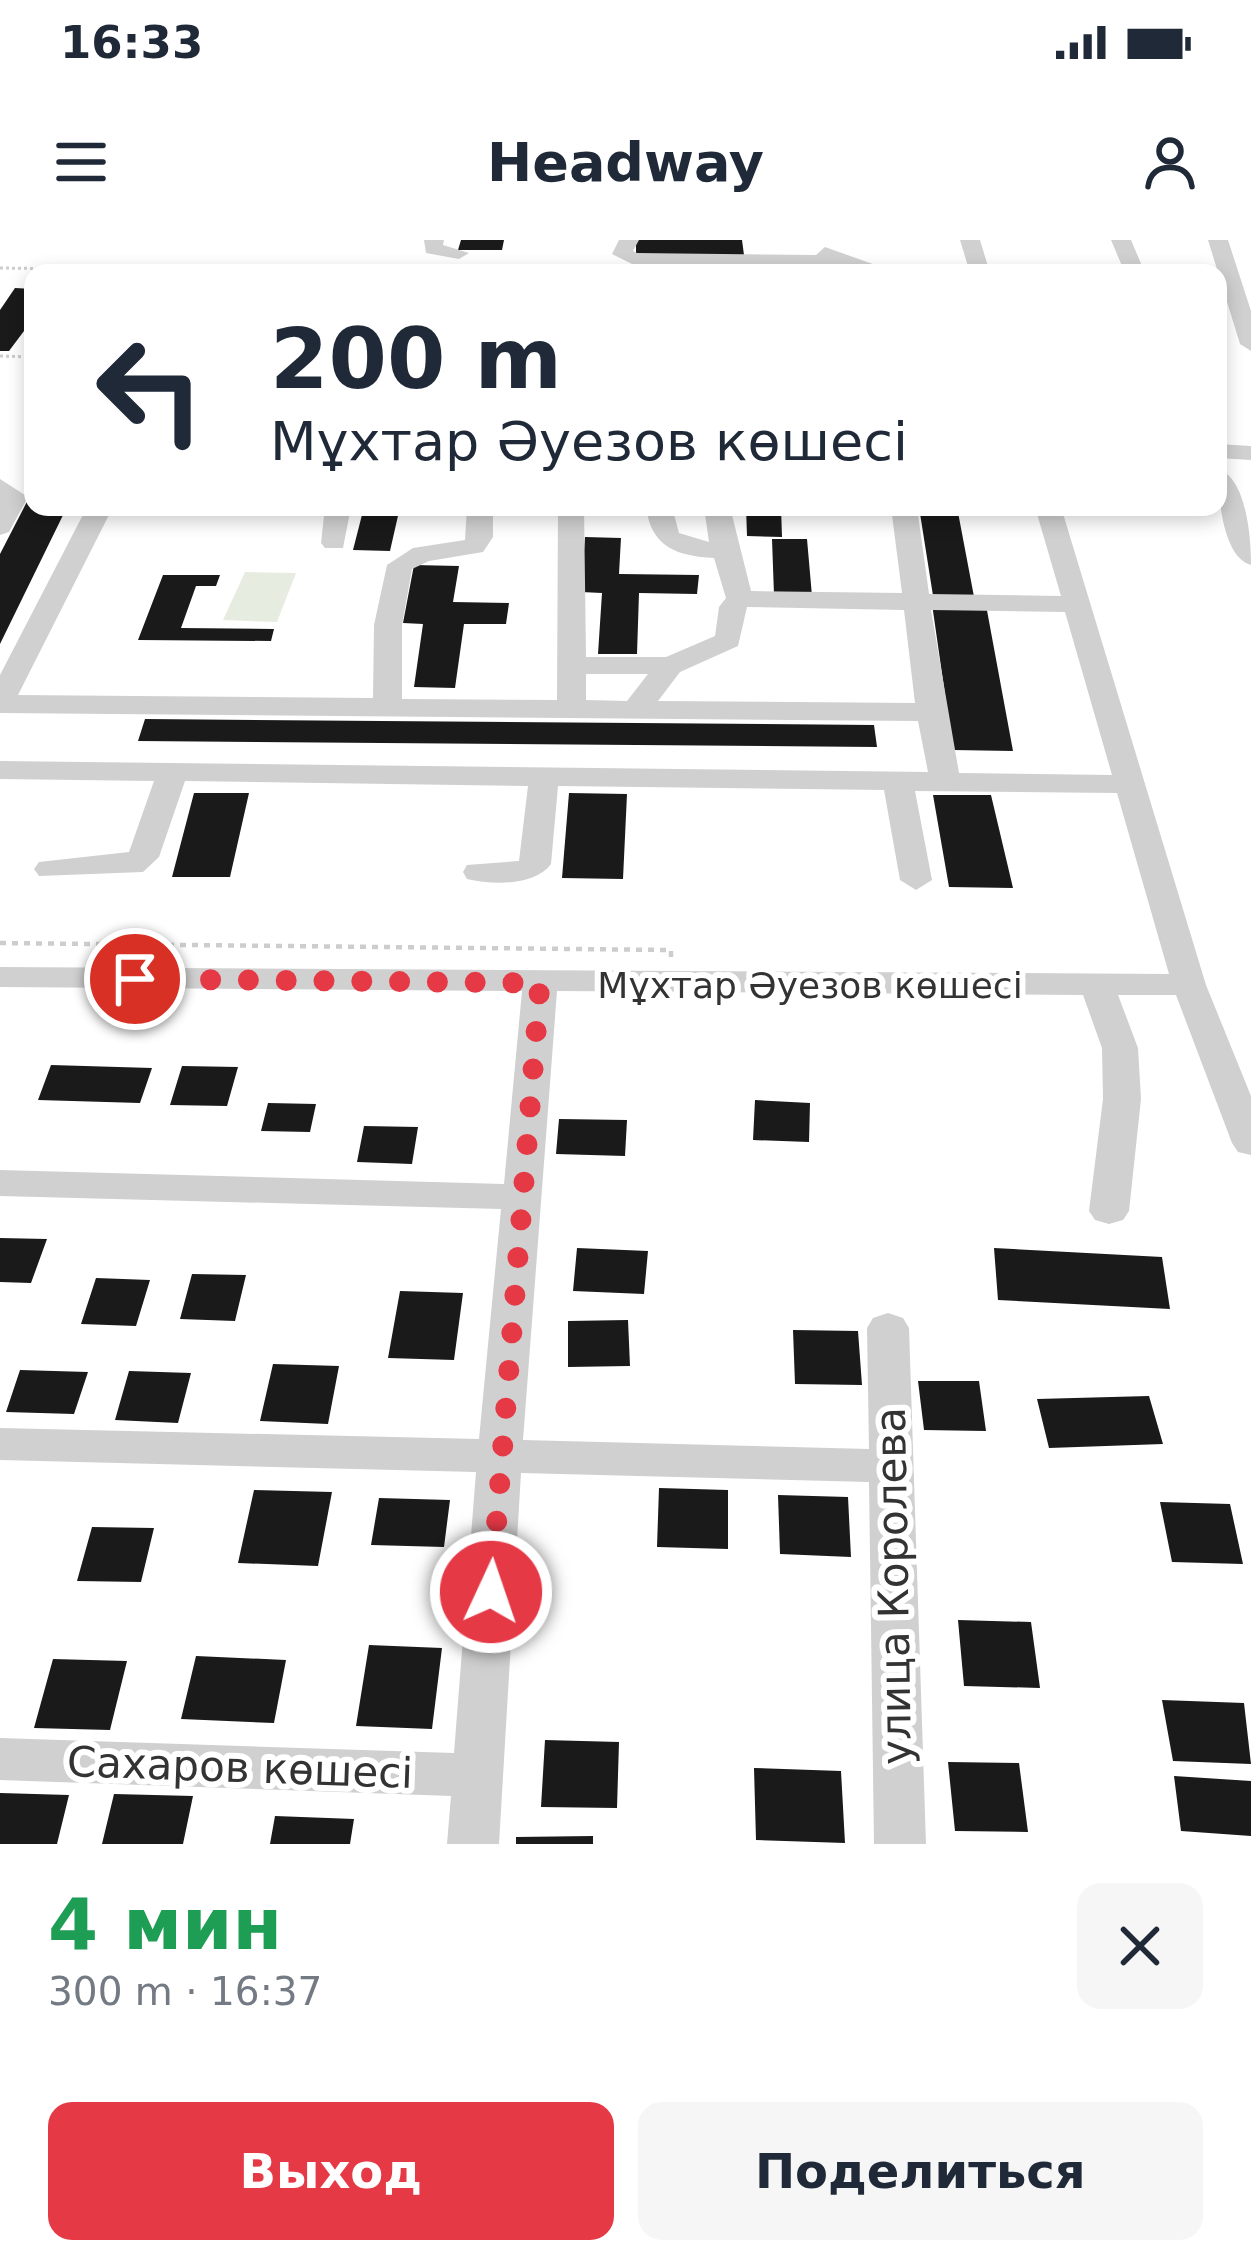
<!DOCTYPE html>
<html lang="ru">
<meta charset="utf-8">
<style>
:root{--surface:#fff;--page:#f6f6f7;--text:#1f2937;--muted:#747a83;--accent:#e63946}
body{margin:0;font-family:"DejaVu Sans",sans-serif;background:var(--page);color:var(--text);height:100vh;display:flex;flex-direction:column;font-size:45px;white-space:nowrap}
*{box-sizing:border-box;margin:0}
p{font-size:39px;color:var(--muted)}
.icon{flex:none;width:66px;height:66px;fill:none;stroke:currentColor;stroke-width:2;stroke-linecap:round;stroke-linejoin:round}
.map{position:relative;height:1604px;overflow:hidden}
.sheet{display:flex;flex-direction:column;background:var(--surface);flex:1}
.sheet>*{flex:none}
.banner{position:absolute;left:24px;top:24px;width:1203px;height:252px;border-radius:24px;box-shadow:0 6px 18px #0003;background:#fff;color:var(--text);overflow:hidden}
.pin{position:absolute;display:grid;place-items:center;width:102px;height:102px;color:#fff;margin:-51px;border:6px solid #fff;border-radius:50%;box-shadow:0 3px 12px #0007}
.me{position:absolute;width:132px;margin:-66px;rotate:3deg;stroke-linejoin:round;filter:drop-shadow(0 0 9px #0008)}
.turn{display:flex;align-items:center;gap:42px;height:252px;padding:0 48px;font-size:54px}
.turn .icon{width:156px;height:156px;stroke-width:2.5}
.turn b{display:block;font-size:84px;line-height:102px}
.round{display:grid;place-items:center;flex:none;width:126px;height:126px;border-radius:24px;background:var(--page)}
.overview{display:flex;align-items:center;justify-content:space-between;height:204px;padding:0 48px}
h1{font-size:72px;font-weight:700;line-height:90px;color:#1e9e55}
.action{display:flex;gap:24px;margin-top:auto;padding:24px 48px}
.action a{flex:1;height:138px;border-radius:24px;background:var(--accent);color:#fff;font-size:48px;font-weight:700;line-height:138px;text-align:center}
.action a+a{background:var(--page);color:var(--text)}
.status{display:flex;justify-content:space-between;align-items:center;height:84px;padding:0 60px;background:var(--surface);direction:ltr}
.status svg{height:33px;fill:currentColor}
header{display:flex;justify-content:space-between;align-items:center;height:156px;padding:0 48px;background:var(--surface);font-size:54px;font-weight:700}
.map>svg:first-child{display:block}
.green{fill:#e6ecdf}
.building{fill:#1a1a1a}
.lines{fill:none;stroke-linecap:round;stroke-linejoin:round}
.path-far1{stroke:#cdcdcd;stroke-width:3;stroke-dasharray:3 3;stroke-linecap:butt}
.path{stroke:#cdcdcd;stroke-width:4.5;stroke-dasharray:6 6;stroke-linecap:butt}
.minor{fill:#d0d0d0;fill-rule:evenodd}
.route{stroke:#e63946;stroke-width:21;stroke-dasharray:0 37.8}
.labels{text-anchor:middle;stroke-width:12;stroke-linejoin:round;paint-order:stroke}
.street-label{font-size:36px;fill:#333;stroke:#fff}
.near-street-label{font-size:42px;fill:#333;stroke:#fff}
</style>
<div class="status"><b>16:33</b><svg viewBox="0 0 49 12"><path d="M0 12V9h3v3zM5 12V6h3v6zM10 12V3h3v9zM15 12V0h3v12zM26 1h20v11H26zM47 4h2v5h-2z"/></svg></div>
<header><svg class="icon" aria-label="menu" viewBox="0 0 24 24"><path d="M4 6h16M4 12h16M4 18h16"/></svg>Headway<svg class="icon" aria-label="person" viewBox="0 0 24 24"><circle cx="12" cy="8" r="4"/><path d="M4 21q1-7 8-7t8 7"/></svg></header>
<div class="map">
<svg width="1251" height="1604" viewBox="0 0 1251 1604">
<rect width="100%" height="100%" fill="#fff"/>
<!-- green -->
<path class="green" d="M 245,332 L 296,333 L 277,382 L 223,380 Z"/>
<!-- building -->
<path class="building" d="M 461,0 L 504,0 L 502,10 L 458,10 Z
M 636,0 L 742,0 L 744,15 L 636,16 Z
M 15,48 L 33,49 L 33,79 L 9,111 L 0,111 L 0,70 Z
M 33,250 L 33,267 L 67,267 L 0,404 L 0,314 Z
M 364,267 L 400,267 L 390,311 L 353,310 Z
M 746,267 L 781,267 L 782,297 L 747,296 Z
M 919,267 L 957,267 L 975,362 L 934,362 Z
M 585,297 L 621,298 L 619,334 L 699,335 L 697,354 L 639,353 L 637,414 L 598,414 L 602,353 L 581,352 Z
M 772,299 L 807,299 L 812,356 L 774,355 Z
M 414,325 L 459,326 L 453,362 L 509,363 L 506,384 L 464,384 L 455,448 L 414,447 L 423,384 L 403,383 Z
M 163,335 L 220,335 L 216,346 L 196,346 L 181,388 L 274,389 L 271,401 L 138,400 Z
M 932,364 L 986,365 L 1013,511 L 953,510 Z
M 145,479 L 874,485 L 877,507 L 138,501 Z
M 194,553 L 249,553 L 230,637 L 172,637 Z
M 569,553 L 627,554 L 623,639 L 562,638 Z
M 933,555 L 991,555 L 1013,648 L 949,647 Z
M 51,825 L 152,828 L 140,863 L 38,860 Z
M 182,826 L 238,827 L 227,866 L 170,865 Z
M 755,860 L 810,863 L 809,902 L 753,900 Z
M 268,863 L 316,864 L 310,892 L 261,891 Z
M 559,879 L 627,880 L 625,916 L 556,914 Z
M 364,886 L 418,887 L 412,924 L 357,922 Z
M 0,998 L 47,999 L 31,1043 L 0,1042 Z
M 577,1008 L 648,1011 L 644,1054 L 573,1051 Z
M 994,1008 L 1162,1017 L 1170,1069 L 998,1060 Z
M 192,1034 L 246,1035 L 235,1081 L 180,1079 Z
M 96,1038 L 150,1040 L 136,1086 L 81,1084 Z
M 400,1051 L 463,1053 L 454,1120 L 388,1118 Z
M 628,1080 L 630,1126 L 568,1127 L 568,1081 Z
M 793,1090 L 858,1091 L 862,1145 L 795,1144 Z
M 273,1124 L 339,1126 L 328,1184 L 260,1181 Z
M 20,1130 L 88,1132 L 74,1174 L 6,1172 Z
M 129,1131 L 191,1133 L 178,1183 L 115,1180 Z
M 918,1141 L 979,1141 L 986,1191 L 924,1190 Z
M 1149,1156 L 1163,1204 L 1049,1208 L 1037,1159 Z
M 659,1248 L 728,1250 L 728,1309 L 657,1307 Z
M 254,1250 L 332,1252 L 318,1326 L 238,1323 Z
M 778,1255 L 848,1257 L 851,1317 L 780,1314 Z
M 379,1258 L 450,1260 L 444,1307 L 371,1305 Z
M 1160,1262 L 1230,1264 L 1243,1324 L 1172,1322 Z
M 92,1287 L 154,1288 L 141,1342 L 77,1341 Z
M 958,1380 L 1031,1382 L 1040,1448 L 964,1446 Z
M 369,1405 L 442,1408 L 432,1489 L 356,1486 Z
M 196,1416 L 286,1420 L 274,1483 L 181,1479 Z
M 53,1419 L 127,1421 L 110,1490 L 34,1488 Z
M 1162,1460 L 1244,1463 L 1251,1524 L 1173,1521 Z
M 545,1500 L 619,1502 L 617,1568 L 541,1567 Z
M 948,1522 L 1019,1523 L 1028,1592 L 955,1591 Z
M 754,1528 L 841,1531 L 845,1603 L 756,1600 Z
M 1174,1536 L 1251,1541 L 1251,1596 L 1181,1591 Z
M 0,1553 L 69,1555 L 57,1604 L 0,1604 Z
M 114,1554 L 193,1556 L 183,1604 L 102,1604 Z
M 275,1576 L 354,1579 L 350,1604 L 270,1604 Z
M 593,1596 L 593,1604 L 516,1604 L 516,1597 Z"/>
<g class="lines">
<!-- path-far1 -->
<path class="path-far1" d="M 0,28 L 316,32
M 0,116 L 33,117"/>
<!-- path -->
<path class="path" d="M 0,703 L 671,710 L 671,717"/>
<!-- minor -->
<path class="minor" d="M 424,0 L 444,0 L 443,5 L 469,13 L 459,19 L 426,13 Z
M 619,0 L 639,0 L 633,11 L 637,13 L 816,15 L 825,7 L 898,33 L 867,33 L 848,27 L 634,25 L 612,14 Z
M 960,0 L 980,0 L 990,33 L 970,33 Z
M 1111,0 L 1131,0 L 1145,33 L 1125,33 Z
M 1208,0 L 1228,0 L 1251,71 L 1251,111 L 1240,104 Z
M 337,26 L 411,27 L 421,33 L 327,32 Z
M 1218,204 L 1251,206 L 1251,220 L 1218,218 Z
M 1218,229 C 1247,238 1251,299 1251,325 C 1222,317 1218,254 1218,229 Z
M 0,239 L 28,257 L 9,292 L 0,295 Z
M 87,267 L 113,267 L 18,455 L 373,458 L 374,385 L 387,325 L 413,308 L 465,300 L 467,267 L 493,267 L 493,297 L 483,312 L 429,321 L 412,329 L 402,385 L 402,459 L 557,460 L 558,267 L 584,267 L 586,417 L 666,417 L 715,396 L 719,367 L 726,358 L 714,318 C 677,316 651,307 646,267 L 672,267 L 679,293 L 709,302 L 704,267 L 730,267 L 751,351 L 902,353 L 891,267 L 917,267 L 929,354 L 1061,356 L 1035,267 L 1061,267 L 1206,745 L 1251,856 L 1251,915 L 1238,912 L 1232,903 L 1176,755 L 1118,755 L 1138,808 L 1141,859 L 1129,971 L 1123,980 L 1109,984 L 1095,980 L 1089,971 L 1103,859 L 1102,808 L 1083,755 L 557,751 L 523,1200 L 869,1209 L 867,1088 L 873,1078 L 888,1073 L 903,1078 L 909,1088 L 926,1604 L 874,1604 L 869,1242 L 521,1233 L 499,1604 L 447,1604 L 451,1556 L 0,1540 L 0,1498 L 454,1513 L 476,1232 L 0,1220 L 0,1188 L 479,1199 L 501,969 L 0,956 L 0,930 L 504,944 L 522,751 L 0,747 L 0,727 L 1169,734 L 1117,553 L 915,551 L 932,640 L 916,650 L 900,640 L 884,550 L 558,546 L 551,624 C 535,646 493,645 467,639 L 463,632 L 467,625 L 519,621 L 528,546 L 185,541 L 159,617 L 143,632 L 39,636 L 34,629 L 39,622 L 129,612 L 154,541 L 0,539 L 0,521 L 928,532 L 918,481 L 0,473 L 0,435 ZM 747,367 L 904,370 L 915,463 L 658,461 L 680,432 L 738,406 ZM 931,370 L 1065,372 L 1112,535 L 959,533 ZM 586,434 L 648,434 L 627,461 L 586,460 Z
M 325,267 L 351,267 L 343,308 L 325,308 L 321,303 Z"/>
</g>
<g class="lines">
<!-- route -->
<path class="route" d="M 135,739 L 540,743 L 491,1352"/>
</g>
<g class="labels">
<!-- street labels -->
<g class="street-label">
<text x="810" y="758">Мұхтар Әуезов көшесі</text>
</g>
<!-- near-street labels -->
<g class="near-street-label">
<text transform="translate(893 1346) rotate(-91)" y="15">улица Королева</text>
<text transform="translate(240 1527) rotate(2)" y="15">Сахаров көшесі</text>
</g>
</g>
</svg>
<div class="pin" style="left:135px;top:739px;background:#d93025"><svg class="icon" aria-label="arrive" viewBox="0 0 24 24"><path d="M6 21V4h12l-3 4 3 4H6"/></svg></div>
<svg class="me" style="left:491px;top:1352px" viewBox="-20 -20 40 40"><circle r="17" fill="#e63946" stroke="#fff" stroke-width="3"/><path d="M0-11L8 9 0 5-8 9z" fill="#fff"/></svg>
<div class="banner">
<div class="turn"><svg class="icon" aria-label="left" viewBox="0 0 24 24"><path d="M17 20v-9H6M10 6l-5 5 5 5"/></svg><div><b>200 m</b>Мұхтар Әуезов көшесі</div></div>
</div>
</div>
<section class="sheet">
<div class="overview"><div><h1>4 мин</h1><p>300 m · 16:37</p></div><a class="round"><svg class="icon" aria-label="close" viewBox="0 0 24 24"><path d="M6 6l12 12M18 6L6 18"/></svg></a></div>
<div class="action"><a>Выход</a><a>Поделиться</a></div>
</section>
